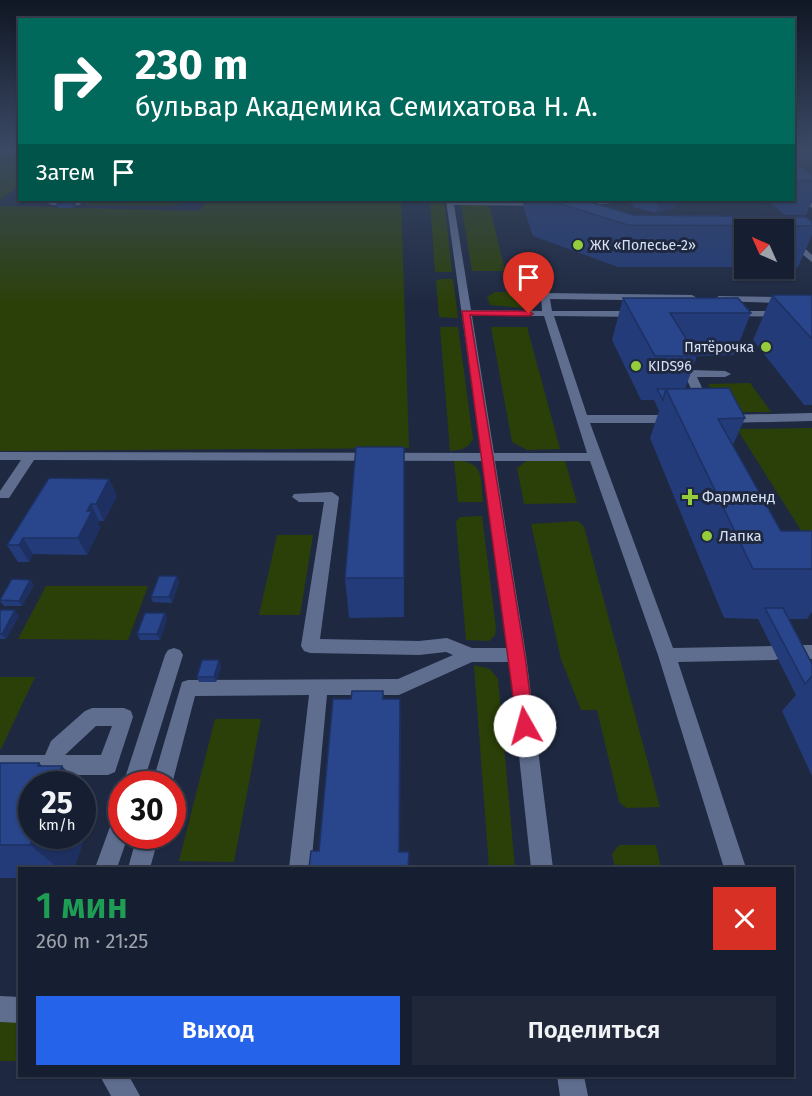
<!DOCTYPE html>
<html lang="ru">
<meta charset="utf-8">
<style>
:root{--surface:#161f31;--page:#1f2739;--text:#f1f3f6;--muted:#9ea2ab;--line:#353d4d;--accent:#2563eb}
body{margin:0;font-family:"Fira Sans",sans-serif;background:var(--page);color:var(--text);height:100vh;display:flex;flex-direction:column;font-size:22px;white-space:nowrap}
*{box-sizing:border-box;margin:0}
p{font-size:20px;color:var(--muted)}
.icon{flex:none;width:33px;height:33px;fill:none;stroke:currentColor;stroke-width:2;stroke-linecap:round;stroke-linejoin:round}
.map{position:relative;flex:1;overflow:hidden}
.sheet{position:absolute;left:18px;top:867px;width:776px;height:210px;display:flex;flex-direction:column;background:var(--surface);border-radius:0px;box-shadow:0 2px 4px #0004,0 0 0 2px var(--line)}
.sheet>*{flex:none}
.banner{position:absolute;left:18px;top:18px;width:777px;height:183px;border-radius:0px;box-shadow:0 2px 4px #0004,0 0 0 2px var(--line);background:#00695c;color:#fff;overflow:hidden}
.needle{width:39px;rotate:315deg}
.controls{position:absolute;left:734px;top:219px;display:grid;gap:12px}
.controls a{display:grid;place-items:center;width:60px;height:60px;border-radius:0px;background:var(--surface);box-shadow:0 2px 4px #0004,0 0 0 2px var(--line);font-size:30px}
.speed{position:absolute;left:18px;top:771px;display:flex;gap:12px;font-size:30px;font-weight:700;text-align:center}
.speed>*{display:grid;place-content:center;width:78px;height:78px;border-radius:50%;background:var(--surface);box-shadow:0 2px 4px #0004,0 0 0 2px var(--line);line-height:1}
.speed small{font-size:15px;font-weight:400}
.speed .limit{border:9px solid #d22;background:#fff;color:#111}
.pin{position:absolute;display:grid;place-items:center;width:51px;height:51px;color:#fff;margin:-62px -26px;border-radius:50% 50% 50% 0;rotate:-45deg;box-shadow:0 0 6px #0007}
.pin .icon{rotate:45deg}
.me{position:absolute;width:66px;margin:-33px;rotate:353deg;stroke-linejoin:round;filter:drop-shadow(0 0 4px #0008)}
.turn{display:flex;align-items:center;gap:21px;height:126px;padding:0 18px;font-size:27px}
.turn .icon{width:78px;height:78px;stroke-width:2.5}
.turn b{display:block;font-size:42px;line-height:51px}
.then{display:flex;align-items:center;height:57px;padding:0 18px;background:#0003;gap:12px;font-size:22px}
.round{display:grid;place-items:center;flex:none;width:63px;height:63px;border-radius:0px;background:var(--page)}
.overview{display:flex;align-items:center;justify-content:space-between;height:102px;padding:0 18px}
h1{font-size:36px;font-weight:600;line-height:45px;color:#1e9e55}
.action{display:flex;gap:12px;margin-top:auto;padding:12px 18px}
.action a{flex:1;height:69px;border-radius:0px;background:var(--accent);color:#fff;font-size:24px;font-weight:600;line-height:69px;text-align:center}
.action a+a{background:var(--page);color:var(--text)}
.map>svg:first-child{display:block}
.green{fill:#2b4008}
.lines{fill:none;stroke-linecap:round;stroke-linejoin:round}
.minor{fill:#5f6e8f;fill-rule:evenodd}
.wall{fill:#233b78}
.shaded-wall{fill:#1d3061}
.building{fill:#29458b;stroke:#1d3061;stroke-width:1.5}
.route{fill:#e11d48;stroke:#92132f;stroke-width:1.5}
.poi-dot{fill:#94cc3c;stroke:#1e2941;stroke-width:2}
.labels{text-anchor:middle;stroke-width:6;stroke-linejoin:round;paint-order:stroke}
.far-poi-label{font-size:14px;fill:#d8e0f1;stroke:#1e2941;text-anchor:start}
.poi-label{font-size:15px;fill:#d8e0f1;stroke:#1e2941;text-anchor:start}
</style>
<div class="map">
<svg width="812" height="1096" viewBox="0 0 812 1096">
<rect width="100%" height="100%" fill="#1e2941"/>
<!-- green -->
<path class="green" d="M 0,150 L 19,150 L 20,185 L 0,200 Z
M 86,200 L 199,200 L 167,206 L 87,205 L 82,202 Z
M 208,200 L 401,200 L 409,448 L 0,451 L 0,206 L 199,211 Z
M 430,200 L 444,200 L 452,272 L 435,272 Z
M 461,204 L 489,204 L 505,271 L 472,271 Z
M 440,279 L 453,279 L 458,318 L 439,317 L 436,281 Z
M 495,292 L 519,292 L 523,308 L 490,305 L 487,297 Z
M 440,327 L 458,327 L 473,439 C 468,449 460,450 450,451 Z
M 491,327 L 527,327 L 560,449 L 527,450 L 512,442 Z
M 750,383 L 771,412 L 726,412 L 708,384 Z
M 812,428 L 812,548 L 737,429 Z
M 454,460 C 485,462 480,476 483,502 L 458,502 Z
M 528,460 L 565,461 L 577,503 L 524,504 L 517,468 Z
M 482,516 L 496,628 L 495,635 L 489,641 L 466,640 L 456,522 L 460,517 Z
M 578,521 L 584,527 L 660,807 L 626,808 L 619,802 L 597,710 L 581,710 L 561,659 L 531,524 Z
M 277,535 L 313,535 L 300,615 L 259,615 Z
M 46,586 L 148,586 L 128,640 L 18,639 Z
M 474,665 L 490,669 L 498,679 L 515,868 L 489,868 Z
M 0,677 L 35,677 L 1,749 L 0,749 Z
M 215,719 L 261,719 L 234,862 L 179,861 Z
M 619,845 L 656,845 L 661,868 L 615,868 L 612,854 Z
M 0,1020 L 19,1020 L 19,1061 L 0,1061 Z"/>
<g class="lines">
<!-- minor -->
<path class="minor" d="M 794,191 L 812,203 L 812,208 L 794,196 Z
M 51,200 L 86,200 L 79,205 L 52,205 L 48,203 Z
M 446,200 L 544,202 L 548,204 L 544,206 L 454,205 L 471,310 L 542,311 L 541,296 L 546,293 L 692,295 L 697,298 L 692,301 L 550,299 L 552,311 L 640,311 L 645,314 L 640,317 L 554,316 L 587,415 L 663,415 L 669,419 L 663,423 L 590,423 L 673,648 L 775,646 L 781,648 L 784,653 L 781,658 L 775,660 L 678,662 L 746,868 L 724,868 L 658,655 L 590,461 L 495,461 L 526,655 L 553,868 L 531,868 L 509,662 L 472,662 L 399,695 L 327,695 L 311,868 L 289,868 L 309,695 L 195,696 L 172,784 L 152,784 L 182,682 L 188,680 L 398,679 L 453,655 L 446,652 L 419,655 L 310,653 L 304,651 L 301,646 L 324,502 L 299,502 L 292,497 L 294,494 L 332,492 L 339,497 L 320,639 L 419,641 L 447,638 L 472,648 L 507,648 L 482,461 L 34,460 L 9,498 L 0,498 L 0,491 L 21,460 L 0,460 L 0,452 L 481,453 ZM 472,316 L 544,316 L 587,453 L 494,453 Z
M 616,200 L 613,203 L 577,206 L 573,204 Z
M 783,234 L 792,236 L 812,255 L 812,262 L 783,239 Z
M 719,296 L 778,297 L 783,300 L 778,303 L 716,301 L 714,299 Z
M 730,311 L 812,311 L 812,317 L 727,316 L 725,314 Z
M 690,370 L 725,371 L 731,374 L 725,377 L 697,377 L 711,407 L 709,410 L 701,410 L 699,407 L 684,373 Z
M 812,413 L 812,421 L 725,423 L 719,419 L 725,415 Z
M 792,645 L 812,645 L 812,659 L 786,657 L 783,652 L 786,647 Z
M 174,648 L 180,650 L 183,655 L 143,784 L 123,784 L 165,655 L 168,650 Z
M 92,708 L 124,708 L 131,711 L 133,717 L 115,772 L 108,775 L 0,775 L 0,755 L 45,755 L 51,741 L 85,711 ZM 96,726 L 112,726 L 101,755 L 65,755 Z
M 122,810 L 122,836 L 128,836 L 117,868 L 95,868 L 115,813 Z
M 137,836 L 159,836 L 150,868 L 128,868 Z
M 0,996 L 20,997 L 20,1023 L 0,1022 Z
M 100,1076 L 129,1076 L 140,1096 L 111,1096 Z
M 557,1076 L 584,1076 L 588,1096 L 560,1096 Z"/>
</g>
<!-- wall -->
<path class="wall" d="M 794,150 L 812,150 L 812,161 L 794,161 Z
M 794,161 L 812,175 L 812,201 L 806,215 L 785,215 L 767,200 L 794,200 Z
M 19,199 L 44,200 L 41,203 L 21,203 Z
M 74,200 L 76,204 L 72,208 L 58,208 L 57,204 Z
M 524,200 L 584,200 L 633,215 L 812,222 L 812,235 L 798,267 L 783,267 L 783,230 L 744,230 L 744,267 L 618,267 L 533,236 L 523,206 Z
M 617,200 L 676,200 L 674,208 L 656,213 L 633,207 L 634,205 Z
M 772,295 L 812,295 L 812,405 L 804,405 L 753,340 Z
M 623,298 L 751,313 L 734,355 L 697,356 L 685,389 L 745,418 L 733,445 L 781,531 L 812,531 L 812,612 L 807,619 L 789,619 L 812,664 L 812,776 L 782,711 L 796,695 L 758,619 L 724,618 L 650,438 L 659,411 L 654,400 L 641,400 L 612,340 Z
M 404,447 L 404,617 L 349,618 L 345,578 Z
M 109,479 L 117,496 L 104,521 L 99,521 L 98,524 L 100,528 L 87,555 L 33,554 L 29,562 L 18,562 L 7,545 Z
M 177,576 L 179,582 L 172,603 L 153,602 L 151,597 Z
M 30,580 L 34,585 L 22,606 L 4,606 L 0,601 Z
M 0,610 L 19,616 L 6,639 L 0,639 Z
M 165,613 L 167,619 L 160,640 L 140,640 L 137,634 Z
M 221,666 L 216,682 L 199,682 L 197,677 Z
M 0,763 L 39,763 L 42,766 L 79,784 L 96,805 L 74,868 L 20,868 L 20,878 L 0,878 Z"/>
<!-- shaded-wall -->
<path class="shaded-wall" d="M 74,200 L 76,204 L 72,208 L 70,204 Z
M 663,200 L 676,200 L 674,208 L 656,213 L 659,201 Z
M 109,479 L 117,496 L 104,521 L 96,504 Z
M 91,504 L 99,521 L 98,524 L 100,528 L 87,555 L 78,538 L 87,511 Z
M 23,538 L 33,554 L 29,562 L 19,545 Z
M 177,576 L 179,582 L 172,603 L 169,597 Z
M 30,580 L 34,585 L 22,606 L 19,601 Z
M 15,610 L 19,616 L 6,639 L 2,634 Z
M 165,613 L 167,619 L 160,640 L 157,634 Z
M 219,660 L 221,666 L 216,682 L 214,677 Z
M 400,699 L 401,741 L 400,868 L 399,852 Z
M 39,763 L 56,781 L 62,766 L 79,784 L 55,784 L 38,766 Z
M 82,789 L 96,805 L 74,868 L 58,868 L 30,845 L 34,836 L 82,836 Z"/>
<!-- building -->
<path class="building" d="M 794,161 L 812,175 L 812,181 L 799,181 L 794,177 Z
M 61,200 L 74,200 L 70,204 L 57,204 Z
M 548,200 L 584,200 L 633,215 L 806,217 L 812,222 L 812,226 L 628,225 Z
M 772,295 L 812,295 L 812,339 Z
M 623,298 L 738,298 L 751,313 L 670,313 L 697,356 L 655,356 Z
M 729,388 L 745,418 L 718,419 L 781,531 L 812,531 L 812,569 L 753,569 L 666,389 Z
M 657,389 L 670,389 L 666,389 L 663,400 Z
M 356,447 L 404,447 L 404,578 L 345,578 Z
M 49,478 L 109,479 L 96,504 L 91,504 L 87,511 L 92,511 L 78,538 L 23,538 L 19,545 L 7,545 Z
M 159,576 L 177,576 L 169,597 L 151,597 Z
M 12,579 L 30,580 L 19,601 L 0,600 Z
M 765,608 L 783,608 L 812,664 L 812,676 L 805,684 Z
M 0,610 L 15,610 L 2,634 L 0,634 Z
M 145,613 L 165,613 L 157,634 L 137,634 Z
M 202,660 L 219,660 L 214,677 L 197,677 Z
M 352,691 L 383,691 L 383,699 L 400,699 L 399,852 L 409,852 L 408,868 L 309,868 L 311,851 L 319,851 L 333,699 L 351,699 Z
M 0,763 L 39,763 L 38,766 L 62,766 L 55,784 L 32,784 L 32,836 L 34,836 L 30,845 L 0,845 Z"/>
<!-- sky -->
<linearGradient id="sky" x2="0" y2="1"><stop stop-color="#101724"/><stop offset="0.49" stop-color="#3b4965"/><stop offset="1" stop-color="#3b4965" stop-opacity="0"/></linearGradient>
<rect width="812" height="304" fill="url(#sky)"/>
<!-- route -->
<path class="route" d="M 462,311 L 529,311 L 533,314 L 529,316 L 470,315 L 525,656 L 534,726 L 532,732 L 525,734 L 519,732 L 517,726 Z"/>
<!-- markers -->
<g class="poi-dot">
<circle cx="578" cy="245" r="6"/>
<circle cx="766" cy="347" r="6"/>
<circle cx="636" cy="366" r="6"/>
<path d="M687 488h6v6h6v6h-6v6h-6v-6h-6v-6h6z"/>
<circle cx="707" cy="536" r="6"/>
</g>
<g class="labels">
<!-- far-poi labels -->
<g class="far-poi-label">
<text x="590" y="250">ЖК «Полесье-2»</text>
<text x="754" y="352" text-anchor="end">Пятёрочка</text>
<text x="648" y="371">KIDS96</text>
</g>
<!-- poi labels -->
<g class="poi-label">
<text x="702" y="502">Фармленд</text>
<text x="719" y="541">Лапка</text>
</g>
</g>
</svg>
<div class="controls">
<a><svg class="needle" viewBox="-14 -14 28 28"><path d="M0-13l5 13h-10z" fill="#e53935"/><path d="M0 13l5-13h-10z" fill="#9ea2ab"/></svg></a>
</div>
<div class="speed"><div>25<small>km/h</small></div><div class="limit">30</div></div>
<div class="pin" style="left:529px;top:314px;background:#d93025"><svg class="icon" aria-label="arrive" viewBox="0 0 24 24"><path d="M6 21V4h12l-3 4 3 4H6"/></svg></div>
<svg class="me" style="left:525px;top:726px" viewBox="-20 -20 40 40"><circle r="19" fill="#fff"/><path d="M0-13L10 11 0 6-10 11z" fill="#e11d48"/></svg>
<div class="banner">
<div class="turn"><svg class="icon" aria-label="right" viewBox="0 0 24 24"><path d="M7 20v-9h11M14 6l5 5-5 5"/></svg><div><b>230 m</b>бульвар Академика Семихатова Н. А.</div></div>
<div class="then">Затем<svg class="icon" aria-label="arrive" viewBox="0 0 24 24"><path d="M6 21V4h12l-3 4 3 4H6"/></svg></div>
</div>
<section class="sheet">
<div class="overview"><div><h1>1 мин</h1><p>260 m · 21:25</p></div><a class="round" style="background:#d93025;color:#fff"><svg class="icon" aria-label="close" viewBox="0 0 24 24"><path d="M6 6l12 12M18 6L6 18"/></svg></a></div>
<div class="action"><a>Выход</a><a>Поделиться</a></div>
</section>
</div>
